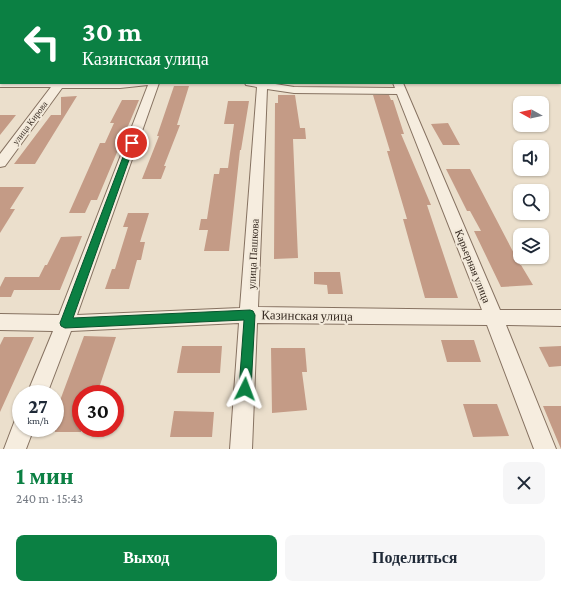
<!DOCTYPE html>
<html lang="ru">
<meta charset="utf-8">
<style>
:root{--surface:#fff;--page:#f6f6f7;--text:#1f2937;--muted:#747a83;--accent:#0b8043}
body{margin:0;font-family:"Crimson Pro",serif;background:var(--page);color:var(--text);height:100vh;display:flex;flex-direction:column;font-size:15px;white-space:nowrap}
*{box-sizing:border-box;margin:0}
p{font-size:13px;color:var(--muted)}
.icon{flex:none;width:22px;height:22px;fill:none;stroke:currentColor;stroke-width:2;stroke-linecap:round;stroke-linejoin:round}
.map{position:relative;height:449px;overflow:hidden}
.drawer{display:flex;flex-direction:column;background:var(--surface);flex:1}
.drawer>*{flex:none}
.hud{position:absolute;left:0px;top:0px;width:561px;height:84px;box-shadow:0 1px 3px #0004;background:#0b8043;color:#fff;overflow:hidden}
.needle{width:26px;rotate:278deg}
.controls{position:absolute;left:513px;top:96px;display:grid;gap:8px}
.controls a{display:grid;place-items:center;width:36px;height:36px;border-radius:8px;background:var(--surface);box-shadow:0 1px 3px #0004;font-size:20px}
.speed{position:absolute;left:12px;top:385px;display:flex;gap:8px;font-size:20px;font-weight:700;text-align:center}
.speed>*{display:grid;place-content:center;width:52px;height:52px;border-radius:50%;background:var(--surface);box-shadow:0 1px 3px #0004;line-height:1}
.speed small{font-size:10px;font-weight:400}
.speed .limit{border:6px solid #d22;background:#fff;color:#111}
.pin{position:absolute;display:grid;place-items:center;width:34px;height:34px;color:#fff;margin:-17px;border:2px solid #fff;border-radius:50%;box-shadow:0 1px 4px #0007}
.me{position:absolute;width:44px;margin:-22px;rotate:3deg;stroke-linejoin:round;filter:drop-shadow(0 0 3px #0008)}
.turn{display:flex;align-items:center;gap:14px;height:84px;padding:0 16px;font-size:18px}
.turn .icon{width:52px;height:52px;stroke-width:2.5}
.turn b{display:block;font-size:28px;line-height:34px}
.round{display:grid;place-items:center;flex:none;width:42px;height:42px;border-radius:8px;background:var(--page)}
.head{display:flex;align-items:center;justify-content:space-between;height:68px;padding:0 16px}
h1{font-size:24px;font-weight:700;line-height:30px;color:var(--accent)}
.button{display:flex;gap:8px;margin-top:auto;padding:8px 16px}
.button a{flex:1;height:46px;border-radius:8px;background:var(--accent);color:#fff;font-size:16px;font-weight:700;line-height:46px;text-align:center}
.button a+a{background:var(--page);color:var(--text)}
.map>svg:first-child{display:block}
.building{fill:#c49b86}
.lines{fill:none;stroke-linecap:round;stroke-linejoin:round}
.service-casing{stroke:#867261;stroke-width:2}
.minor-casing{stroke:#867261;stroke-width:2}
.service{fill:#f6eddf;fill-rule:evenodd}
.minor{fill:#f6eddf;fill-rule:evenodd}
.route{fill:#0b8043;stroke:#07532c}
.labels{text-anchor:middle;stroke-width:4;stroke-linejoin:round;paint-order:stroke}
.far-street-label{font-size:9px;fill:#382c23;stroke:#f3eadb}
.street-label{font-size:11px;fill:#382c23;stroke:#f3eadb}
.near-street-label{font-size:13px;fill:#382c23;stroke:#f3eadb}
</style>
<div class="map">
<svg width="561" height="449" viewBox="0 0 561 449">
<rect width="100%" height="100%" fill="#ebdfcc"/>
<!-- building -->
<path class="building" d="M 174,86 L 189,86 L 177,125 L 180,125 L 164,166 L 166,166 L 161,179 L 142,179 L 159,136 L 157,136 Z
M 278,95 L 295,95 L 300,128 L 305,128 L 306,139 L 293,139 L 298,258 L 274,259 L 275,103 L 278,103 Z
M 373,95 L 389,95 L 391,100 L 393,100 L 404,134 L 401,134 L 431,205 L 427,205 L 458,298 L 425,298 L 403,219 L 407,219 L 387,151 L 390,151 Z
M 77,96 L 35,164 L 14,164 L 51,115 L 61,115 L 61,97 Z
M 122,100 L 139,100 L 97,200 L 91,200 L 85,213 L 69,213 L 100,143 L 105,143 L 114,123 L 110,123 Z
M 228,101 L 249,101 L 241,150 L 240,150 L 229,251 L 204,251 L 208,230 L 199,230 L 201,219 L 207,219 L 214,174 L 219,174 L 220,168 L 228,168 L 234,124 L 224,124 Z
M 0,115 L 16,115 L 0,135 Z
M 448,123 L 460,145 L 443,145 L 431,124 Z
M 446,169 L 470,169 L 520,265 L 521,265 L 533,285 L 501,287 L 474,231 L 481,231 L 470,211 L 467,211 Z
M 0,187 L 24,187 L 10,209 L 15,209 L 0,233 Z
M 128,213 L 149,213 L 140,242 L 145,242 L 141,260 L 137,260 L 129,289 L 105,289 L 112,269 L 115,269 L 128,227 L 123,227 Z
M 82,236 L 60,290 L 14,290 L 11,297 L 0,297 L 0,287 L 5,277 L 39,277 L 45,265 L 47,265 L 61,237 Z
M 314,272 L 340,272 L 343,294 L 328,294 L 327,285 L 314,284 Z
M 84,336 L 116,337 L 97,394 L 81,394 L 81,432 L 55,432 L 55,414 Z
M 4,337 L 34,337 L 0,412 L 0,345 Z
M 441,340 L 474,340 L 481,362 L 447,362 Z
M 182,346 L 222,346 L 220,373 L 177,373 Z
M 561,346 L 561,366 L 549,367 L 539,347 Z
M 271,348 L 305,348 L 307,372 L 302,372 L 307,410 L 272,413 Z
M 463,404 L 497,404 L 509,436 L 473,437 Z
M 543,406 L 561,406 L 561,449 Z
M 174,411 L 214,412 L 212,437 L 170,437 Z"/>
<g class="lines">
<!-- service casing -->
<g class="service-casing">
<path id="service" d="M 501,0 L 505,0 L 505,1 L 501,1 Z
M 0,7 L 1,7 L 1,9 L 0,9 Z
M 560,51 L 561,51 L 561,54 L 560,54 Z"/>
</g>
<!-- minor casing -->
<g class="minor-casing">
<path id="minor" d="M 113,0 L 121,0 L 112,1 Z
M 202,0 L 210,0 L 210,1 L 202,1 Z
M 264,0 L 272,0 L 272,1 L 264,1 Z
M 359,0 L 367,0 L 367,1 L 359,1 Z
M 0,29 L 1,29 L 1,35 L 0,35 Z
M 0,81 L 1,83 L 159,83 L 77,315 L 240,308 L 257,87 L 246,85 L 245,83 L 269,83 L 294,87 L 395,88 L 393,83 L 403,83 L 500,310 L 561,310 L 561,326 L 506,325 L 556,449 L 534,449 L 487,325 L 257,323 L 252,449 L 230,449 L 239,323 L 71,331 L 47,394 L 27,394 L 53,331 L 0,330 L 0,314 L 59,315 L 148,85 L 120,88 L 62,88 L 5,166 L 0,167 L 0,154 L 51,87 L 0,87 ZM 267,89 L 294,93 L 397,94 L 482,310 L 258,307 Z
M 21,418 L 21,428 L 34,428 L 26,449 L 4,449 L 15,420 Z"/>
</g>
<!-- service -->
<use href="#service" class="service"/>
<!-- minor -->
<use href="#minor" class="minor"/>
</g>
<!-- route -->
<path class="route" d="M 129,141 L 132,141 L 135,143 L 73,318 L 250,310 L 253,311 L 255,315 L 251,389 L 249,394 L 245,395 L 241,394 L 239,389 L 244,320 L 65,328 L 61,326 L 60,323 Z"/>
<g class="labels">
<!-- far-street labels -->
<g class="far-street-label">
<text transform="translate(30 123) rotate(-53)" y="3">улица Кирова</text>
</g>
<!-- street labels -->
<g class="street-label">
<text transform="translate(253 254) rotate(-87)" y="4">улица Пашкова</text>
<text transform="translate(473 266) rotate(68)" y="4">Карьерная улица</text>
</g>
<!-- near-street labels -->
<g class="near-street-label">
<text transform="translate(307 315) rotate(1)" y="5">Казинская улица</text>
</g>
</g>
</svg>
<div class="controls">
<a><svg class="needle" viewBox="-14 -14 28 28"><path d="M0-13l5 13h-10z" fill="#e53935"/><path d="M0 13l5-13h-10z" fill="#747a83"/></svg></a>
<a><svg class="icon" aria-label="sound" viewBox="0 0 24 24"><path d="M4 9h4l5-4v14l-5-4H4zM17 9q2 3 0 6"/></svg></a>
<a><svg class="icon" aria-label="search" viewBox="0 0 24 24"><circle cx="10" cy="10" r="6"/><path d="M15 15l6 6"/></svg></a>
<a><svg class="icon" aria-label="layers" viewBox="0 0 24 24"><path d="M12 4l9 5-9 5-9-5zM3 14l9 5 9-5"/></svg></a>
</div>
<div class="speed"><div>27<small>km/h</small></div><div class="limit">30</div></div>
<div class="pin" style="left:132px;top:143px;background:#d93025"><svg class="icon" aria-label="arrive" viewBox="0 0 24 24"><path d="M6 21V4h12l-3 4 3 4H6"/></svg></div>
<svg class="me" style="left:245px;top:389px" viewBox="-20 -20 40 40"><path d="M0-17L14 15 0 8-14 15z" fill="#0b8043" stroke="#fff" stroke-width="4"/></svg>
<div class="hud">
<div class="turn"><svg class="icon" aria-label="left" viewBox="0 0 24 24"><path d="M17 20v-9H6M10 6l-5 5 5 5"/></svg><div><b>30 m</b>Казинская улица</div></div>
</div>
</div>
<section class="drawer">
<div class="head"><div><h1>1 мин</h1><p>240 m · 15:43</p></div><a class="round"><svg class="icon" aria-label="close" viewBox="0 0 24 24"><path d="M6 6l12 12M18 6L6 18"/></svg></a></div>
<div class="button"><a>Выход</a><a>Поделиться</a></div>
</section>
